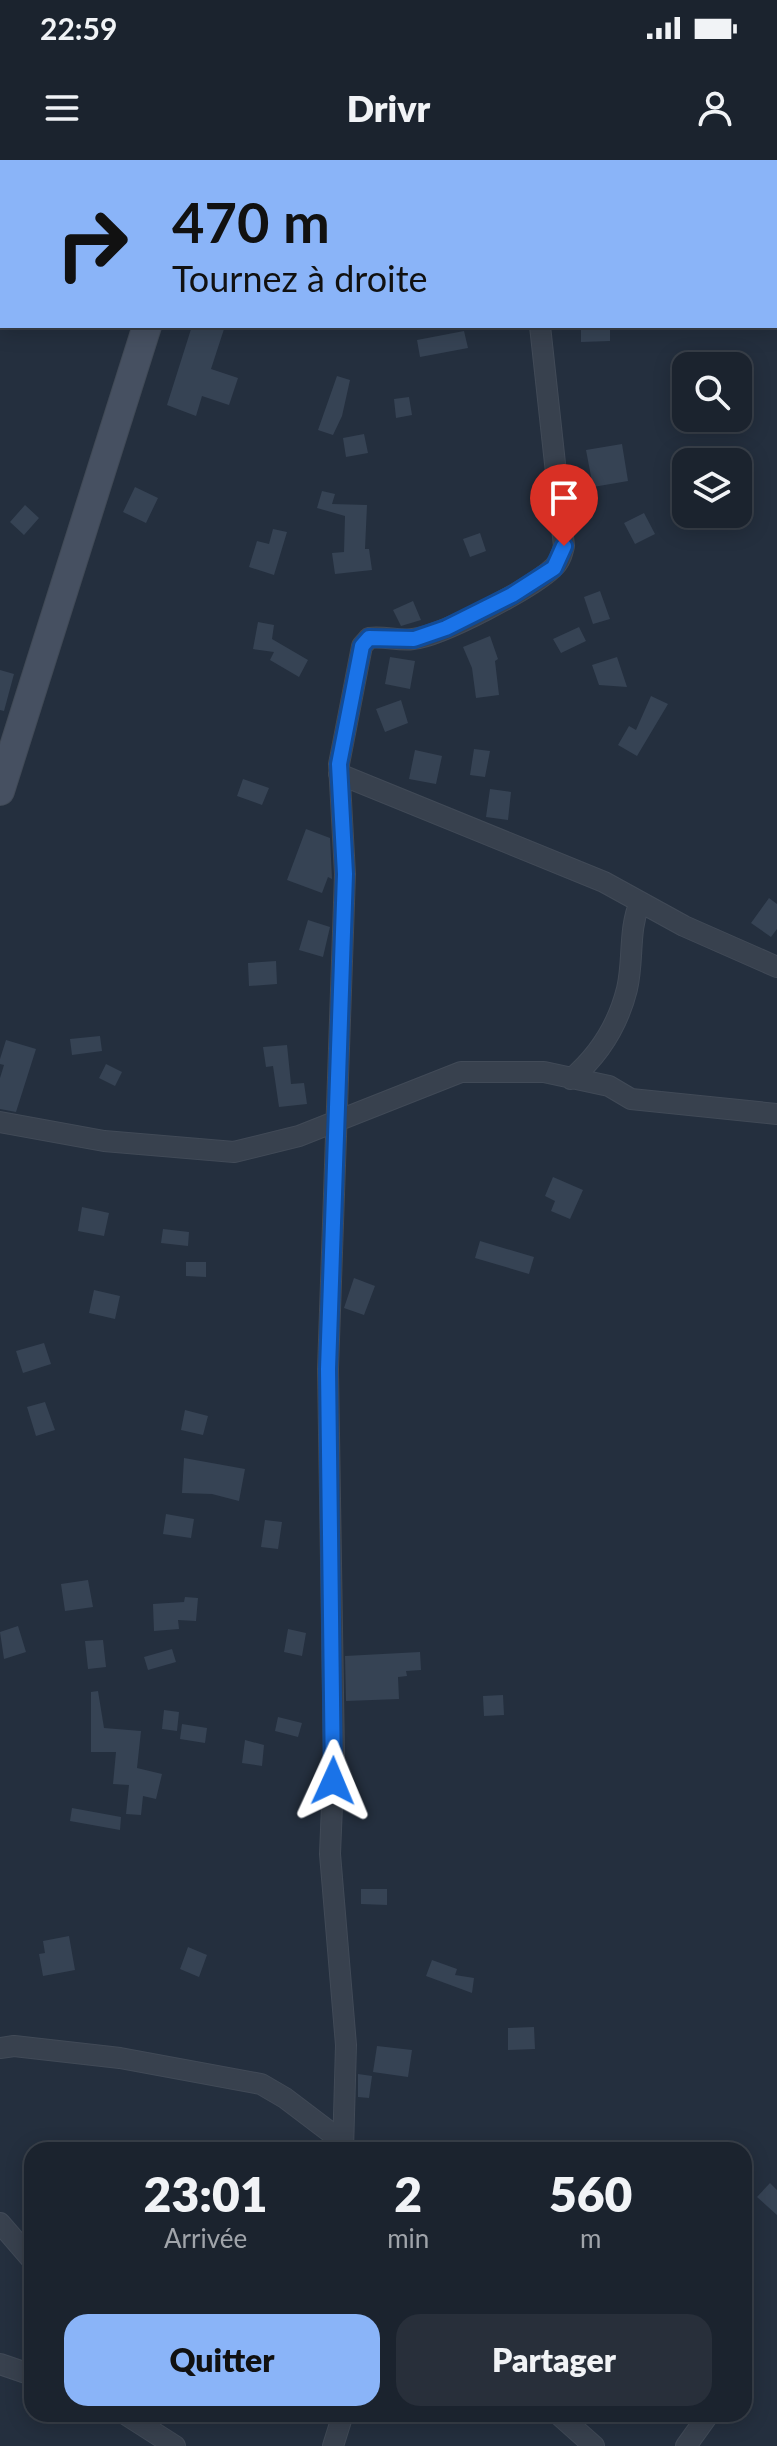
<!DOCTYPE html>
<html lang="fr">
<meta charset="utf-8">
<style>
:root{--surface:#1b232e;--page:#282f3a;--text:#f1f3f6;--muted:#a0a4aa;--line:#39404a;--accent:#8ab4f8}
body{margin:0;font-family:Lato,sans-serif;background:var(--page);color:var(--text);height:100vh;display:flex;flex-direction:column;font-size:30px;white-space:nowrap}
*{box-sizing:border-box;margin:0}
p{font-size:26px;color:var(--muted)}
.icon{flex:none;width:44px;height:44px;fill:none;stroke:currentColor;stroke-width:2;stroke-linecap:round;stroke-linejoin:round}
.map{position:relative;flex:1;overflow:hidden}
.details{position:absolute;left:24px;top:1982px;width:728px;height:280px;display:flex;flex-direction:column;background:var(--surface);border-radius:24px;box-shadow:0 4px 20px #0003,0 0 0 2px var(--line)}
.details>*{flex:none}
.top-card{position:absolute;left:0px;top:0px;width:778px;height:168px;box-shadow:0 4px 20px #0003,0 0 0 2px var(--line);background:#8ab4f8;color:#111;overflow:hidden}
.fabs{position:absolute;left:672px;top:192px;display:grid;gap:16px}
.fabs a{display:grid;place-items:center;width:80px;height:80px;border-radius:16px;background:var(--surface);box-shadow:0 4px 20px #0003,0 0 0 2px var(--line);font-size:40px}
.pin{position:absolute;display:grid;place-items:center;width:68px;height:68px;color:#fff;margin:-82px -34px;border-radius:50% 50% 50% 0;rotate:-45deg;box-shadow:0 0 8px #0007}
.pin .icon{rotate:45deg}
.me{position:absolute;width:88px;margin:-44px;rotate:1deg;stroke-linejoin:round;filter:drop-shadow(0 0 6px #0008)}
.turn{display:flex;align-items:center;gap:28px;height:168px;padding:0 40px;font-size:36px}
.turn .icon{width:104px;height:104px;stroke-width:2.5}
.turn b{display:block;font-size:56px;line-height:68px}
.eta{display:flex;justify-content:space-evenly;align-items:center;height:136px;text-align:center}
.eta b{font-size:48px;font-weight:800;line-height:56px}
.button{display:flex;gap:16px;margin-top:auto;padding:16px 40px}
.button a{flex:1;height:92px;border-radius:24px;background:var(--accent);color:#111;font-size:32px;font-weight:800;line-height:92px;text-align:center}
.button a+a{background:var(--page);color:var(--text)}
.status{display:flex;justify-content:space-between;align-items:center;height:56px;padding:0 40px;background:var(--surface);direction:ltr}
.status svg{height:22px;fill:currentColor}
header{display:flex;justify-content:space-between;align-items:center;height:104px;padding:0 40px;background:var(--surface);font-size:36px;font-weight:800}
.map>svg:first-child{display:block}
.building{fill:#364354}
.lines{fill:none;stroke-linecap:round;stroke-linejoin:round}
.street-casing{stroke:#414a57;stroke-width:22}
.secondary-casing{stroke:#414a57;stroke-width:30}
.street{stroke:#38414e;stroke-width:20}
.secondary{stroke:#465061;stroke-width:28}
.route-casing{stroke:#114b97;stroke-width:20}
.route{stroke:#1a73e8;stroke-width:14}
</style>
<div class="status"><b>22:59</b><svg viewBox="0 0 49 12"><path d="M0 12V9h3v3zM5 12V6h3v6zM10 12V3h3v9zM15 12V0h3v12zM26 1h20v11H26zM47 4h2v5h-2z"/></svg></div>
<header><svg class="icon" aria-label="menu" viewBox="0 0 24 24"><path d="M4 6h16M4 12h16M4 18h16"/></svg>Drivr<svg class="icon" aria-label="person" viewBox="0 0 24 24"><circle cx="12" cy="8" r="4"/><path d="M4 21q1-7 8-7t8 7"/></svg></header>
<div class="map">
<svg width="777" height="2286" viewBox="0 0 777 2286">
<rect width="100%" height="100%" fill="#242f3e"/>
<!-- building -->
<path class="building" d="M 192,166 L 225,166 L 211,209 L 238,218 L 229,245 L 202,236 L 196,256 L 167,245 Z
M 581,166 L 610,166 L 610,181 L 581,182 Z
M 464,171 L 468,188 L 420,197 L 417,180 Z
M 337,216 L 350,220 L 342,256 L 333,275 L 318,270 Z
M 409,237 L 412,255 L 396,258 L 394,239 Z
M 364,274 L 368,293 L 346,297 L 343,278 Z
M 622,284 L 628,321 L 593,327 L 586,290 Z
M 135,327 L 158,338 L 146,363 L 123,352 Z
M 590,327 L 594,342 L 573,347 L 571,332 Z
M 322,331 L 335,334 L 332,344 L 367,345 L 365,389 L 369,389 L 372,410 L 335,414 L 332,393 L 344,392 L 345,356 L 317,348 Z
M 25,345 L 39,358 L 24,375 L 10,362 Z
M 644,353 L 655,374 L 635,384 L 624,363 Z
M 273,369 L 287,372 L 274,415 L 249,407 L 257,381 L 269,384 Z
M 480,373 L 486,391 L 470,397 L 463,379 Z
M 600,431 L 610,459 L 593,464 L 584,437 Z
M 413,441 L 421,460 L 401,466 L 393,450 Z
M 258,462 L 274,465 L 272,479 L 308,500 L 299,517 L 270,500 L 274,492 L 253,489 Z
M 579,467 L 586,481 L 561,493 L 553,479 Z
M 490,476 L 498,499 L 495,501 L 499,535 L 476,538 L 472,508 L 463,487 Z
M 390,497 L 415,501 L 410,529 L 385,524 Z
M 617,497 L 627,527 L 599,525 L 592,505 Z
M 0,510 L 14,514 L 4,551 L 0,550 Z
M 651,536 L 668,544 L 637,596 L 618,585 L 629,566 L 636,570 Z
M 401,540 L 408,563 L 385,572 L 376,549 Z
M 474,589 L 490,591 L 485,617 L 470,615 Z
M 415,590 L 442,596 L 436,624 L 409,619 Z
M 243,619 L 269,628 L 262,645 L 237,636 Z
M 490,629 L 511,632 L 508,660 L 486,657 Z
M 306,669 L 330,678 L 332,719 L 328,717 L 322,733 L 287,720 Z
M 769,738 L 777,744 L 777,769 L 771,777 L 751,763 Z
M 308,760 L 330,767 L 323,797 L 299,790 Z
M 276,801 L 277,824 L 249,826 L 248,803 Z
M 100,876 L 102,891 L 72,895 L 70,879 Z
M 6,880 L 36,889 L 16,952 L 0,949 L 0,918 L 4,905 L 0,904 L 0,899 Z
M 287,885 L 291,924 L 304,923 L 307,944 L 279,947 L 273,906 L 266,907 L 263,887 Z
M 106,904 L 122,912 L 115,926 L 99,918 Z
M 553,1017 L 583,1030 L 570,1059 L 551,1051 L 555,1041 L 545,1036 Z
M 82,1047 L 109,1053 L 104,1076 L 78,1071 Z
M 163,1069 L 189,1072 L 188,1086 L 161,1083 Z
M 480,1081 L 534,1097 L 529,1114 L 475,1098 Z
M 186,1102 L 206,1102 L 206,1117 L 186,1116 Z
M 354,1118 L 375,1126 L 364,1155 L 344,1148 Z
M 94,1130 L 120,1136 L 115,1159 L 89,1153 Z
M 44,1183 L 51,1204 L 23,1213 L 16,1191 Z
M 45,1242 L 55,1270 L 36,1276 L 27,1247 Z
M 185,1250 L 208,1256 L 203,1275 L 181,1270 Z
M 184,1298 L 245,1309 L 239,1341 L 212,1334 L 182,1333 Z
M 166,1354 L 194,1359 L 191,1378 L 163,1374 Z
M 265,1360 L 282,1362 L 278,1389 L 261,1387 Z
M 88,1420 L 93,1447 L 65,1451 L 61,1424 Z
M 185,1437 L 198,1438 L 196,1461 L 178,1460 L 179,1469 L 154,1471 L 153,1444 L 184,1442 Z
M 18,1466 L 26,1492 L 4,1499 L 0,1472 Z
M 288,1469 L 306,1473 L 302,1496 L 284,1492 Z
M 103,1480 L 106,1507 L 88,1509 L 85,1481 Z
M 172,1489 L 176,1502 L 148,1510 L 144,1497 Z
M 420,1492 L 421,1510 L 406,1511 L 407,1516 L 398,1517 L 399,1539 L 346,1541 L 345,1496 Z
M 98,1531 L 104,1568 L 141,1571 L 137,1608 L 162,1614 L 156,1639 L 143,1636 L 141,1655 L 126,1654 L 129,1625 L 113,1624 L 116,1592 L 91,1592 L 91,1532 Z
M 503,1535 L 504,1555 L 484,1556 L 483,1536 Z
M 164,1550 L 179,1552 L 177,1571 L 162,1569 Z
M 278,1557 L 302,1563 L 298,1577 L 275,1571 Z
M 182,1564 L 207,1568 L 205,1583 L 180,1579 Z
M 245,1580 L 264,1585 L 262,1606 L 242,1603 Z
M 72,1648 L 121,1657 L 120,1670 L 70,1661 Z
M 361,1729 L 387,1729 L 387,1745 L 361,1744 Z
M 69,1776 L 75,1810 L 43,1816 L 39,1794 L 45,1793 L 43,1781 Z
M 188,1787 L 207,1795 L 199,1817 L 180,1809 Z
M 432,1800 L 457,1809 L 455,1815 L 474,1818 L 472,1833 L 426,1816 Z
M 534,1867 L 535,1889 L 508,1890 L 508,1868 Z
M 377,1886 L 412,1890 L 408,1917 L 373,1912 Z
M 358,1914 L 372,1916 L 369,1938 L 358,1937 Z
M 770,2023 L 777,2030 L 777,2055 L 757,2037 Z"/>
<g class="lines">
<!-- street casing -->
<g class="street-casing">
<path id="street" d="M 317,0 L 318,2
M 339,614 L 604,722 L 684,766 L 777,807
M 571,919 C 598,896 618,865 627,829 C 634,799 628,771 640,742
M 0,962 L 104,981 L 234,992 L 299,976 L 461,912 L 544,912 L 609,926 L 631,939 L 777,954
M 0,1888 L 14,1886 L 120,1898 L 261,1924 L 285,1938 L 343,1982
M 343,1990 L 346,1885 L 330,1694 L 334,1597 L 328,1209 L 345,714 L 339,604 L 362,486 L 369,478 C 384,476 399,481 413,479 C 442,476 532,428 553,408 C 560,402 562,394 564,386 L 540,166
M 0,2063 L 32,2100
M 0,2204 L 32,2215
M 125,2254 L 175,2286
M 558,2254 L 594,2286
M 333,2286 L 343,2254
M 686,2286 L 709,2254"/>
</g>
<!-- secondary casing -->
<g class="secondary-casing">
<path id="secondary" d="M 199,2 L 200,0
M 0,631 L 147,166"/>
</g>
<!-- street -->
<use href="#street" class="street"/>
<!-- secondary -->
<use href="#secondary" class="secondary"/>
</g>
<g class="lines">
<!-- route casing -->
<g class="route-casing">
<path id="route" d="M 333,1621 L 328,1209 L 345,714 L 339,604 L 362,486 L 369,478 L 414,479 L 446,468 L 512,435 L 554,408 L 564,386"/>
</g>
<!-- route -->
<use href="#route" class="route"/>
</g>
</svg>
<div class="fabs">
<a><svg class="icon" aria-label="search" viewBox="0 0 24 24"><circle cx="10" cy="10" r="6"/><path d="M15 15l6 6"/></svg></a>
<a><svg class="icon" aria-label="layers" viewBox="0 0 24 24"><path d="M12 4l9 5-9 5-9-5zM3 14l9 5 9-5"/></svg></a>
</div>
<div class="pin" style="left:564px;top:386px;background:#d93025"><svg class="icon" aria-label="arrive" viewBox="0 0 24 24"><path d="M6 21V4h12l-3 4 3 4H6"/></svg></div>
<svg class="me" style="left:333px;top:1621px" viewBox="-20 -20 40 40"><path d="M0-17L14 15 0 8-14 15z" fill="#1a73e8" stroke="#fff" stroke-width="4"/></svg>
<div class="top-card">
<div class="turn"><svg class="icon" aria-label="right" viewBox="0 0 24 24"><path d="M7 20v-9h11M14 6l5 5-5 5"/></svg><div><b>470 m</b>Tournez à droite</div></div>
</div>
<section class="details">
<div class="eta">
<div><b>23:01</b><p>Arrivée</p></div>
<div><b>2</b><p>min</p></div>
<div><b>560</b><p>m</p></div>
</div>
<div class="button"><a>Quitter</a><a>Partager</a></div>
</section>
</div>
